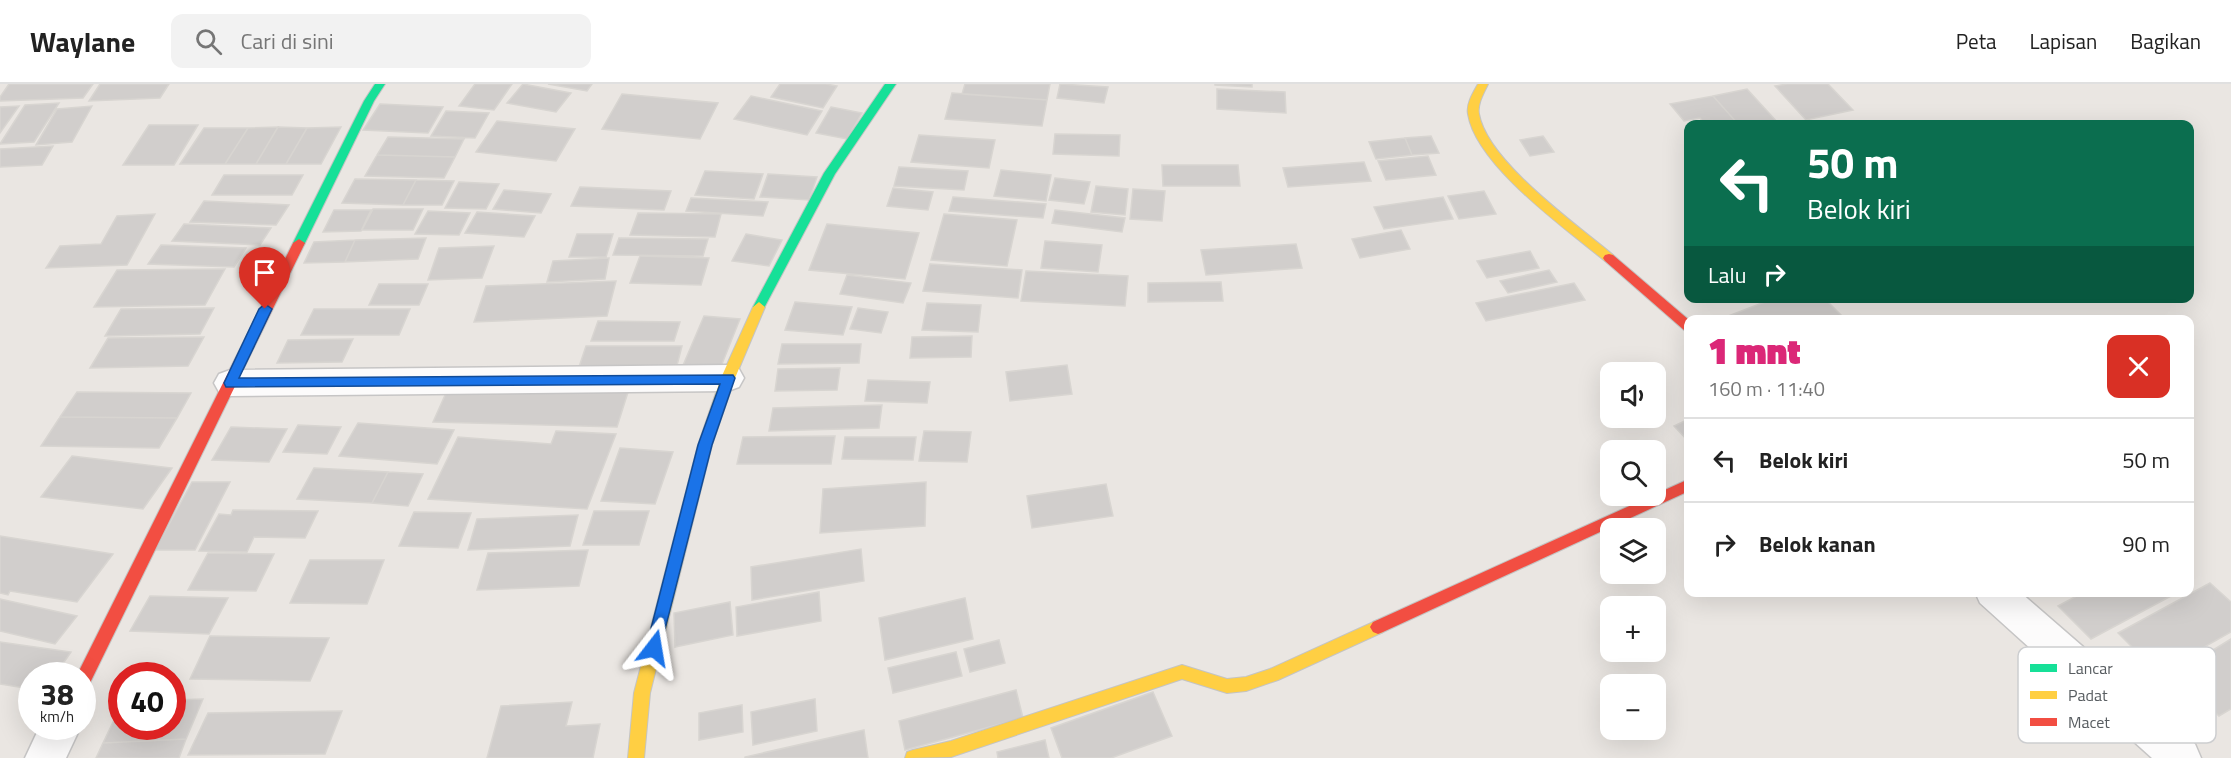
<!DOCTYPE html>
<html lang="id">
<meta charset="utf-8">
<style>
:root{--surface:#fff;--page:#f2f2f2;--text:#222;--muted:#767676;--line:#e0e0e0;--accent:#db2777}
body{margin:0;font-family:"Titillium Web",sans-serif;background:var(--page);color:var(--text);height:100vh;display:flex;flex-direction:column;font-size:22px;white-space:nowrap}
*{box-sizing:border-box;margin:0}
p{font-size:20px;color:var(--muted)}
.icon{flex:none;width:33px;height:33px;fill:none;stroke:currentColor;stroke-width:2;stroke-linecap:round;stroke-linejoin:round}
.map{position:relative;flex:1;overflow:hidden}
.drawer{position:absolute;left:1684px;top:231px;width:510px;height:282px;display:flex;flex-direction:column;background:var(--surface);border-radius:12px;box-shadow:0 6px 24px #0002}
.drawer>*{flex:none}
.hud{position:absolute;left:1684px;top:36px;width:510px;height:183px;border-radius:12px;box-shadow:0 6px 24px #0002;background:#0b6e4f;color:#fff;overflow:hidden}
.tools{position:absolute;left:1600px;top:278px;display:grid;gap:12px}
.tools a{display:grid;place-items:center;width:66px;height:66px;border-radius:12px;background:var(--surface);box-shadow:0 6px 24px #0002;font-size:30px}
.speed{position:absolute;left:18px;top:578px;display:flex;gap:12px;font-size:30px;font-weight:700;text-align:center}
.speed>*{display:grid;place-content:center;width:78px;height:78px;border-radius:50%;background:var(--surface);box-shadow:0 6px 24px #0002;line-height:1}
.speed small{font-size:15px;font-weight:400}
.speed .limit{border:9px solid #d22;background:#fff;color:#111}
.pin{position:absolute;display:grid;place-items:center;width:51px;height:51px;color:#fff;margin:-62px -26px;border-radius:50% 50% 50% 0;rotate:-45deg;box-shadow:0 0 6px #0007}
.pin .icon{rotate:45deg}
.me{position:absolute;width:66px;margin:-33px;rotate:14deg;stroke-linejoin:round;filter:drop-shadow(0 0 4px #0008)}
.turn{display:flex;align-items:center;gap:21px;height:126px;padding:0 24px;font-size:27px}
.turn .icon{width:78px;height:78px;stroke-width:2.5}
.turn b{display:block;font-size:42px;line-height:51px}
.then{display:flex;align-items:center;height:57px;padding:0 24px;background:#0003;gap:12px;font-size:22px}
.round{display:grid;place-items:center;flex:none;width:63px;height:63px;border-radius:12px;background:var(--page)}
.head{display:flex;align-items:center;justify-content:space-between;height:102px;padding:0 24px}
h1{font-size:36px;font-weight:800;line-height:45px;color:var(--accent)}
ul{padding:0;list-style:none}
li{display:flex;align-items:center;gap:18px;height:84px;padding:0 24px;border-top:2px solid var(--line)}
li div{flex:1}
li b{display:block;font-size:22px}
li em{font-style:normal}
header{display:flex;align-items:center;gap:36px;box-sizing:border-box;height:84px;padding:0 30px;background:var(--surface);border-bottom:2px solid var(--line)}
header strong{font-size:28px}
nav{display:flex;gap:33px;margin-inline-start:auto;font-size:21px}
.search{width:420px;height:54px;background:var(--page);display:flex;align-items:center;gap:15px;box-sizing:border-box;padding:0 21px;border-radius:12px;color:var(--muted);font-size:22px}
.map>svg:first-child{display:block}
.building{fill:#d1cecc;stroke:#d8d5d1;stroke-width:1.5}
.lines{fill:none;stroke-linecap:round;stroke-linejoin:round}
.street-casing{stroke:#c6c5c5;stroke-width:3}
.fast-casing{stroke:#c4c4c3;stroke-width:2}
.slow-casing{stroke:#c4c4c3;stroke-width:2}
.jam-casing{stroke:#c4c4c3;stroke-width:2}
.street{fill:#fcfbfb;fill-rule:evenodd}
.fast{fill:#16e098;fill-rule:evenodd}
.slow{fill:#ffcf43;fill-rule:evenodd}
.jam{fill:#f24e42;fill-rule:evenodd}
.route{fill:#1a73e8;stroke:#114b97;stroke-width:1.5}
.key{fill:#fff;stroke:#cdced0;stroke-width:1.5}
.key-label{font-size:16px;fill:#585d61}
</style>
<header>
<strong>Waylane</strong>
<div class="search"><svg class="icon" aria-label="search" viewBox="0 0 24 24"><circle cx="10" cy="10" r="6"/><path d="M15 15l6 6"/></svg>Cari di sini</div>
<nav><a>Peta</a><a>Lapisan</a><a>Bagikan</a></nav>
</header>
<div class="map">
<svg width="2231" height="674" viewBox="0 0 2231 674">
<rect width="100%" height="100%" fill="#eae6e2"/>
<!-- building -->
<path class="building" d="M 9,0 L 93,0 L 83,14 L 0,17 L 0,13 Z
M 100,0 L 169,0 L 160,14 L 89,17 Z
M 475,0 L 512,0 L 494,26 L 459,22 Z
M 523,0 L 571,9 L 556,28 L 507,19 Z
M 548,0 L 592,0 L 587,7 Z
M 780,0 L 826,0 L 837,2 L 823,24 L 771,13 Z
M 965,0 L 1050,0 L 1047,16 L 962,10 Z
M 1060,0 L 1108,3 L 1104,19 L 1057,14 Z
M 1215,0 L 1252,0 L 1252,3 L 1215,1 Z
M 1787,0 L 1828,0 L 1853,26 L 1806,36 L 1775,2 Z
M 1217,5 L 1285,8 L 1286,29 L 1217,25 Z
M 1747,5 L 1779,40 L 1738,40 L 1713,12 Z
M 952,9 L 1047,16 L 1042,42 L 945,35 Z
M 622,10 L 718,19 L 700,55 L 602,45 Z
M 751,12 L 822,27 L 807,51 L 734,35 Z
M 1713,12 L 1738,40 L 1705,40 L 1700,34 L 1684,37 L 1670,20 Z
M 59,19 L 34,58 L 0,60 L 25,21 Z
M 380,20 L 443,23 L 428,49 L 363,46 Z
M 19,22 L 0,49 L 0,23 Z
M 92,22 L 72,58 L 36,61 L 57,25 Z
M 831,23 L 862,29 L 847,55 L 816,49 Z
M 446,27 L 489,29 L 475,54 L 431,52 Z
M 497,37 L 575,45 L 556,77 L 476,68 Z
M 149,41 L 198,41 L 174,81 L 123,81 Z
M 278,43 L 307,44 L 286,80 L 256,80 Z
M 278,43 L 256,80 L 225,80 L 248,44 Z
M 341,43 L 321,80 L 286,80 L 307,44 Z
M 204,44 L 248,44 L 225,80 L 180,80 Z
M 1055,50 L 1120,51 L 1119,72 L 1053,70 Z
M 919,51 L 995,56 L 989,84 L 911,78 Z
M 1431,52 L 1439,69 L 1412,71 L 1405,54 Z
M 1543,52 L 1554,68 L 1530,72 L 1520,56 Z
M 388,53 L 464,55 L 455,73 L 377,71 Z
M 1405,54 L 1412,71 L 1376,75 L 1369,58 Z
M 53,62 L 42,81 L 0,83 L 0,65 Z
M 377,71 L 455,73 L 444,94 L 365,92 Z
M 1428,72 L 1436,91 L 1386,96 L 1378,77 Z
M 1364,78 L 1371,97 L 1288,103 L 1283,84 Z
M 1162,81 L 1238,81 L 1240,102 L 1163,102 Z
M 899,83 L 968,87 L 964,106 L 894,102 Z
M 1001,86 L 1051,91 L 1046,117 L 994,112 Z
M 705,87 L 763,90 L 754,115 L 695,111 Z
M 768,90 L 817,93 L 809,116 L 760,113 Z
M 224,91 L 303,91 L 292,111 L 212,111 Z
M 1055,94 L 1090,98 L 1084,120 L 1049,116 Z
M 355,95 L 416,96 L 403,121 L 342,119 Z
M 416,96 L 454,97 L 442,121 L 403,121 Z
M 459,98 L 499,100 L 486,125 L 445,124 Z
M 1096,102 L 1128,105 L 1125,131 L 1091,128 Z
M 580,103 L 671,107 L 664,126 L 571,122 Z
M 893,104 L 933,108 L 928,126 L 887,122 Z
M 1133,105 L 1165,107 L 1162,137 L 1130,135 Z
M 504,106 L 551,110 L 541,129 L 493,125 Z
M 1484,107 L 1496,130 L 1459,135 L 1448,112 Z
M 953,113 L 1046,120 L 1043,134 L 949,127 Z
M 1443,113 L 1453,135 L 1384,145 L 1374,123 Z
M 691,114 L 768,118 L 763,132 L 686,127 Z
M 204,117 L 289,121 L 276,141 L 190,138 Z
M 373,125 L 423,125 L 413,146 L 362,146 Z
M 334,126 L 371,126 L 361,147 L 323,148 Z
M 1055,126 L 1125,134 L 1122,148 L 1052,139 Z
M 428,127 L 470,129 L 459,151 L 415,150 Z
M 477,128 L 535,132 L 524,153 L 465,149 Z
M 638,129 L 721,130 L 715,153 L 630,151 Z
M 155,130 L 127,181 L 46,184 L 60,162 L 101,160 L 117,132 Z
M 944,130 L 1017,136 L 1007,182 L 931,176 Z
M 184,140 L 271,144 L 260,161 L 172,157 Z
M 827,140 L 919,149 L 905,195 L 809,186 Z
M 1401,146 L 1410,165 L 1360,174 L 1352,155 Z
M 577,150 L 613,150 L 606,173 L 569,173 Z
M 746,150 L 782,156 L 769,182 L 732,177 Z
M 426,154 L 418,175 L 345,178 L 355,156 Z
M 619,154 L 708,155 L 703,172 L 613,171 Z
M 355,156 L 345,178 L 304,179 L 314,158 Z
M 1045,157 L 1102,161 L 1098,188 L 1041,184 Z
M 1296,160 L 1302,184 L 1206,191 L 1201,166 Z
M 161,161 L 246,164 L 234,183 L 148,180 Z
M 494,162 L 482,194 L 428,196 L 439,164 Z
M 1530,167 L 1539,184 L 1487,194 L 1477,177 Z
M 640,172 L 709,174 L 701,201 L 630,199 Z
M 609,174 L 605,195 L 547,198 L 553,177 Z
M 930,180 L 1022,186 L 1018,214 L 923,207 Z
M 225,185 L 205,221 L 94,223 L 117,186 Z
M 1549,186 L 1557,198 L 1508,209 L 1500,197 Z
M 1026,187 L 1128,192 L 1125,222 L 1021,217 Z
M 847,191 L 911,199 L 903,219 L 840,210 Z
M 616,197 L 607,232 L 474,238 L 486,202 Z
M 1221,198 L 1223,217 L 1148,218 L 1148,199 Z
M 1574,199 L 1585,216 L 1486,237 L 1476,219 Z
M 379,200 L 428,200 L 419,221 L 369,221 Z
M 1775,214 L 1824,214 L 1844,234 L 1718,236 Z
M 795,218 L 852,223 L 843,251 L 785,246 Z
M 927,219 L 981,221 L 978,248 L 922,246 Z
M 214,224 L 200,250 L 105,252 L 121,225 Z
M 858,224 L 888,228 L 881,249 L 850,245 Z
M 314,225 L 410,225 L 399,251 L 301,251 Z
M 704,232 L 740,235 L 718,290 L 681,286 Z
M 598,237 L 680,238 L 674,257 L 591,257 Z
M 972,252 L 971,273 L 910,274 L 912,253 Z
M 204,253 L 188,282 L 90,284 L 108,254 Z
M 353,255 L 342,278 L 277,279 L 288,256 Z
M 782,260 L 861,260 L 859,279 L 778,280 Z
M 586,262 L 682,262 L 674,293 L 576,292 Z
M 1067,281 L 1072,310 L 1010,317 L 1006,288 Z
M 840,284 L 837,306 L 775,307 L 778,285 Z
M 868,296 L 930,298 L 927,319 L 865,317 Z
M 450,300 L 629,305 L 617,343 L 433,338 Z
M 77,308 L 191,309 L 177,334 L 60,333 Z
M 882,321 L 879,344 L 769,347 L 773,324 Z
M 60,333 L 177,334 L 159,364 L 41,362 Z
M 1689,335 L 1689,358 L 1674,342 Z
M 358,339 L 454,346 L 437,380 L 339,372 Z
M 298,341 L 341,343 L 327,370 L 283,368 Z
M 231,343 L 287,345 L 269,378 L 212,376 Z
M 556,347 L 616,350 L 587,425 L 428,415 L 458,353 L 551,360 Z
M 924,347 L 971,348 L 967,378 L 919,377 Z
M 835,352 L 831,380 L 737,380 L 743,353 Z
M 845,353 L 916,353 L 913,376 L 842,375 Z
M 620,364 L 673,368 L 655,420 L 601,417 Z
M 72,372 L 172,384 L 143,425 L 41,413 Z
M 314,384 L 388,388 L 372,419 L 297,415 Z
M 388,388 L 423,390 L 408,422 L 372,419 Z
M 192,398 L 230,398 L 195,466 L 155,466 Z
M 926,398 L 925,442 L 820,449 L 823,405 Z
M 1106,400 L 1113,432 L 1032,444 L 1027,412 Z
M 233,426 L 318,427 L 305,454 L 254,453 L 247,468 L 199,467 L 219,430 L 231,431 Z
M 594,427 L 649,427 L 639,461 L 583,461 Z
M 414,428 L 471,429 L 458,464 L 399,462 Z
M 578,431 L 570,462 L 468,466 L 477,435 Z
M 0,452 L 113,470 L 77,518 L 10,507 L 8,511 L 0,509 Z
M 861,465 L 864,497 L 752,516 L 751,483 Z
M 588,466 L 579,502 L 477,506 L 488,469 Z
M 208,469 L 274,470 L 256,507 L 188,506 Z
M 310,476 L 384,476 L 367,520 L 290,519 Z
M 2210,499 L 2231,518 L 2231,548 L 2158,589 L 2118,549 Z
M 819,508 L 821,537 L 737,552 L 736,523 Z
M 2084,508 L 2167,508 L 2171,512 L 2091,555 L 2058,522 Z
M 150,512 L 228,514 L 209,550 L 130,547 Z
M 965,514 L 973,555 L 885,576 L 879,534 Z
M 0,515 L 77,532 L 55,560 L 0,547 Z
M 730,518 L 733,551 L 675,563 L 674,529 Z
M 210,552 L 329,554 L 310,597 L 190,595 Z
M 2231,555 L 2231,625 L 2219,632 L 2174,590 Z
M 999,556 L 1005,579 L 970,588 L 964,565 Z
M 0,558 L 71,568 L 55,591 L 32,591 L 32,605 L 0,600 Z
M 956,568 L 962,592 L 893,609 L 888,584 Z
M 1016,606 L 1023,634 L 905,666 L 899,637 Z
M 1153,608 L 1172,652 L 1111,674 L 1062,674 L 1051,644 Z
M 203,615 L 186,655 L 103,659 L 122,619 L 122,642 L 172,642 L 172,616 Z
M 815,615 L 817,647 L 753,661 L 751,628 Z
M 572,618 L 566,642 L 600,640 L 593,674 L 487,674 L 501,622 Z
M 742,621 L 743,648 L 699,656 L 699,629 Z
M 342,627 L 325,670 L 188,671 L 208,629 Z
M 864,646 L 868,674 L 745,674 L 745,673 Z
M 186,655 L 179,674 L 96,674 L 103,659 Z
M 1045,656 L 1049,674 L 998,674 L 997,668 Z"/>
<g class="lines">
<!-- street casing -->
<g class="street-casing">
<path id="street" d="M 728,281 L 739,285 L 744,294 L 739,303 L 728,307 L 230,312 L 219,308 L 214,299 L 219,290 L 230,286 Z
M 1975,508 L 2020,508 L 2195,660 L 2201,674 L 2152,674 L 1980,519 Z
M 40,642 L 81,642 L 66,674 L 25,674 Z"/>
</g>
<!-- fast casing -->
<g class="fast-casing">
<path id="fast" d="M 375,0 L 385,0 L 374,17 L 305,159 L 303,162 L 295,162 L 293,159 L 364,17 Z
M 885,0 L 896,0 L 835,90 L 763,226 L 755,226 L 753,223 L 824,89 Z"/>
</g>
<!-- slow casing -->
<g class="slow-casing">
<path id="slow" d="M 1478,0 L 1488,0 C 1484,9 1477,20 1479,30 C 1487,77 1577,141 1613,171 L 1615,174 L 1613,177 L 1605,177 C 1566,145 1476,81 1468,30 C 1466,20 1473,9 1478,0 Z
M 759,218 L 765,223 L 735,294 L 712,361 L 650,609 L 644,674 L 628,674 L 634,609 L 698,361 L 721,294 L 753,223 Z
M 1378,536 L 1383,538 L 1386,543 L 1383,548 L 1278,596 L 1246,607 L 1227,609 L 1182,595 L 951,673 L 905,674 L 907,668 L 913,666 L 951,657 L 1182,581 L 1227,595 L 1246,593 L 1270,585 Z"/>
</g>
<!-- jam casing -->
<g class="jam-casing">
<path id="jam" d="M 299,155 L 305,159 L 88,603 L 82,605 L 82,591 L 77,591 L 293,159 Z
M 1609,170 L 1613,171 L 1689,236 L 1689,248 L 1684,246 L 1605,177 L 1603,174 L 1605,171 Z
M 1689,395 L 1689,407 L 1383,548 L 1378,550 L 1373,548 L 1370,543 L 1373,538 Z"/>
</g>
<!-- street -->
<use href="#street" class="street"/>
<!-- fast -->
<use href="#fast" class="fast"/>
<!-- slow -->
<use href="#slow" class="slow"/>
<!-- jam -->
<use href="#jam" class="jam"/>
</g>
<!-- route -->
<path class="route" d="M 265,220 L 272,225 L 239,294 L 733,291 L 735,294 L 712,361 L 659,569 L 654,571 L 648,569 L 646,564 L 698,361 L 720,300 L 226,303 L 224,299 L 259,225 Z"/>
<!-- legend -->
<rect x="2018" y="563" width="198" height="96" rx="9" class="key"/>
<rect x="2030" y="580" width="27" height="8" fill="#16e098"/>
<rect x="2030" y="607" width="27" height="8" fill="#ffcf43"/>
<rect x="2030" y="634" width="27" height="8" fill="#f24e42"/>
<g class="key-label">
<text x="2068" y="590">Lancar</text>
<text x="2068" y="617">Padat</text>
<text x="2068" y="644">Macet</text>
</g>
</svg>
<div class="tools">
<a><svg class="icon" aria-label="sound" viewBox="0 0 24 24"><path d="M4 9h4l5-4v14l-5-4H4zM17 9q2 3 0 6"/></svg></a>
<a><svg class="icon" aria-label="search" viewBox="0 0 24 24"><circle cx="10" cy="10" r="6"/><path d="M15 15l6 6"/></svg></a>
<a><svg class="icon" aria-label="layers" viewBox="0 0 24 24"><path d="M12 4l9 5-9 5-9-5zM3 14l9 5 9-5"/></svg></a>
<a>+</a>
<a>−</a>
</div>
<div class="speed"><div>38<small>km/h</small></div><div class="limit">40</div></div>
<div class="pin" style="left:265px;top:225px;background:#d93025"><svg class="icon" aria-label="arrive" viewBox="0 0 24 24"><path d="M6 21V4h12l-3 4 3 4H6"/></svg></div>
<svg class="me" style="left:654px;top:564px" viewBox="-20 -20 40 40"><path d="M0-17L14 15 0 8-14 15z" fill="#1a73e8" stroke="#fff" stroke-width="4"/></svg>
<div class="hud">
<div class="turn"><svg class="icon" aria-label="left" viewBox="0 0 24 24"><path d="M17 20v-9H6M10 6l-5 5 5 5"/></svg><div><b>50 m</b>Belok kiri</div></div>
<div class="then">Lalu<svg class="icon" aria-label="right" viewBox="0 0 24 24"><path d="M7 20v-9h11M14 6l5 5-5 5"/></svg></div>
</div>
<section class="drawer">
<div class="head"><div><h1>1 mnt</h1><p>160 m · 11:40</p></div><a class="round" style="background:#d93025;color:#fff"><svg class="icon" aria-label="close" viewBox="0 0 24 24"><path d="M6 6l12 12M18 6L6 18"/></svg></a></div>
<ul>
<li><svg class="icon" aria-label="left" viewBox="0 0 24 24"><path d="M17 20v-9H6M10 6l-5 5 5 5"/></svg><div><b>Belok kiri</b></div><em>50 m</em></li>
<li><svg class="icon" aria-label="right" viewBox="0 0 24 24"><path d="M7 20v-9h11M14 6l5 5-5 5"/></svg><div><b>Belok kanan</b></div><em>90 m</em></li>
</ul>
</section>
</div>
